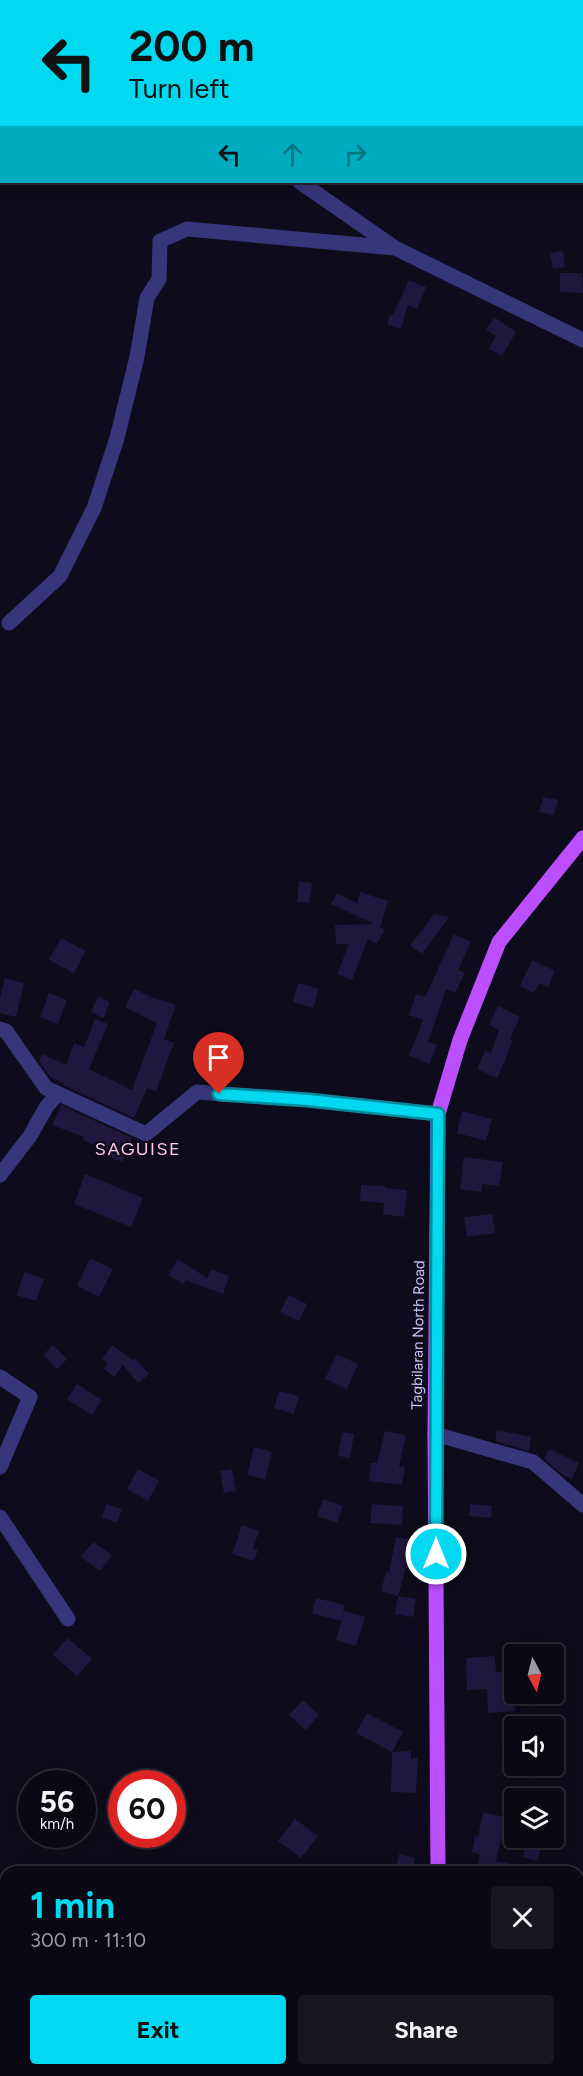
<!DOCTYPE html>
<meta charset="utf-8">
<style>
:root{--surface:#0a0815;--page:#181622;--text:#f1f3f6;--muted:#999aa0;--line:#2a2934;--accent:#01d9f0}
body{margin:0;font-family:Figtree,sans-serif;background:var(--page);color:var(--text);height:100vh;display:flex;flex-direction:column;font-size:22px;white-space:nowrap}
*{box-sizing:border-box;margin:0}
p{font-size:20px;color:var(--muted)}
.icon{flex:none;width:33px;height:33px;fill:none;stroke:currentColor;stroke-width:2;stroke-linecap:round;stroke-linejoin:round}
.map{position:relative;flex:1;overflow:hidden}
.details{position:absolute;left:0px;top:1866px;width:584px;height:210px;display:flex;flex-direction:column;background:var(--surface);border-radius:18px 18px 0 0;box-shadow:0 3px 15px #0003,0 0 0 2px var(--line)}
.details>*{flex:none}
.hud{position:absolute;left:0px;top:0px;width:584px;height:183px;box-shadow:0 3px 15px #0003,0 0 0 2px var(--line);background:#01d9f0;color:#111;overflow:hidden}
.needle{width:39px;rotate:173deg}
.fabs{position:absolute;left:504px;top:1644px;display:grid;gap:12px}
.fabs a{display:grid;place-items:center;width:60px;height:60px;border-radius:6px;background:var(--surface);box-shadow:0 3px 15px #0003,0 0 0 2px var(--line);font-size:30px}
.speed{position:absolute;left:18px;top:1770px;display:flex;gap:12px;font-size:30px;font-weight:700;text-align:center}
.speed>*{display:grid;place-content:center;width:78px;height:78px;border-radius:50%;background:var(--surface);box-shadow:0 3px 15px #0003,0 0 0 2px var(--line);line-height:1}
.speed small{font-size:15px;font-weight:400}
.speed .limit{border:9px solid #d22;background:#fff;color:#111}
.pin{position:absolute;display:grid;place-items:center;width:51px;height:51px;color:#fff;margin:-62px -26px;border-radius:50% 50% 50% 0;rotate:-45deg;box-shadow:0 0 6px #0007}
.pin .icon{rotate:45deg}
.me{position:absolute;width:66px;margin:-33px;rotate:0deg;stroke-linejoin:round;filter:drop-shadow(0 0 4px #0008)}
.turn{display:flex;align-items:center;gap:21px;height:126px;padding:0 30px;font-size:27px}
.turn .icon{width:78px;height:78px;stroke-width:2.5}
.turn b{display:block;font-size:42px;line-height:51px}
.lanes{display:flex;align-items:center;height:57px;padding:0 30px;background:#0003;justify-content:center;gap:30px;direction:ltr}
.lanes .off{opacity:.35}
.round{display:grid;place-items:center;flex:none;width:63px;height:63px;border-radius:6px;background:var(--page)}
.summary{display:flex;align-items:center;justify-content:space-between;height:102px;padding:0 30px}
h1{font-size:36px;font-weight:700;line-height:45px;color:var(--accent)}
.cta{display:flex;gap:12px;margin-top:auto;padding:12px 30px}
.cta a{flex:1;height:69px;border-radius:6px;background:var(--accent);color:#111;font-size:24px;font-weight:700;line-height:69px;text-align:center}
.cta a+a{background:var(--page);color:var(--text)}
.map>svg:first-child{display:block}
.building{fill:#1f173d}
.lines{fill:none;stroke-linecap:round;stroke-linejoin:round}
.minor{stroke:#38367b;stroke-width:15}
.major{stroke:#bb4efe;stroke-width:15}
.route-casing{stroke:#018d9c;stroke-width:15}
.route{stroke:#01d9f0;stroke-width:10}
.labels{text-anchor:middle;stroke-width:4.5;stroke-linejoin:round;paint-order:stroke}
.street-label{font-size:15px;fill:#ccc6ff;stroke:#0e0b1c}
.quarter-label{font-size:18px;letter-spacing:1.5px;fill:#ffc8eb;stroke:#0e0b1c}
</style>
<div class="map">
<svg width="583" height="2076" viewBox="0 0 583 2076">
<rect width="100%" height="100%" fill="#0e0b1c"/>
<!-- building -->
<path class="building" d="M 563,251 L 565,267 L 553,269 L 550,253 Z
M 560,273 L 582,273 L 583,293 L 560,292 Z
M 409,280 L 426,287 L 417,309 L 408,305 L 401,329 L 387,325 L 390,315 L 393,315 Z
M 494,317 L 516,332 L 502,356 L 489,349 L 496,336 L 486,330 Z
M 543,797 L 558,800 L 554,815 L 539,812 Z
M 299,881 L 312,883 L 309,903 L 297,902 Z
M 360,892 L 388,901 L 380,927 L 385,930 L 377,944 L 368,939 L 352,980 L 337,974 L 349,944 L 336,944 L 335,925 L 374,924 L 331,904 L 337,893 L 357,903 Z
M 434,914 L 449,917 L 422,954 L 410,946 Z
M 454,934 L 471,942 L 458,970 L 465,973 L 455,993 L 446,989 L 428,1042 L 437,1045 L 429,1064 L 409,1055 L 423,1020 L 409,1015 L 416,994 L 425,997 Z
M 61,938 L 86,951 L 74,973 L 49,960 Z
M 532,960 L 555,971 L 548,987 L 539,983 L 534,993 L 520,986 Z
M 5,978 L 24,983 L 16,1017 L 0,1013 L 0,998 Z
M 298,983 L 319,989 L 313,1008 L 293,1002 Z
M 134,989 L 158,1000 L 158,999 L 176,1005 L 164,1039 L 174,1043 L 156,1091 L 147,1088 L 134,1118 L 63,1085 L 64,1083 L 50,1077 L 39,1061 L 42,1054 L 66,1065 L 74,1043 L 84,1047 L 95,1019 L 108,1024 L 89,1069 L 132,1090 L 157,1023 L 125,1007 Z
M 49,993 L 67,1000 L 58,1024 L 40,1017 Z
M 98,996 L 110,1002 L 103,1018 L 91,1012 Z
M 498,1006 L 520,1017 L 510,1039 L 513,1040 L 505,1060 L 497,1078 L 477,1069 L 485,1051 L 491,1053 L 499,1030 L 489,1025 Z
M 61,1105 L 132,1138 L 122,1162 L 103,1154 L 105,1150 L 83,1140 L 84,1137 L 52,1125 Z
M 462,1111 L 492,1119 L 486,1141 L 457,1133 Z
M 464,1157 L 503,1162 L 499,1186 L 482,1184 L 481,1192 L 460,1189 Z
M 85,1174 L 143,1198 L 131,1227 L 74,1204 Z
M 361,1185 L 385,1186 L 385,1188 L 407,1190 L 404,1217 L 383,1214 L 384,1203 L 360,1201 Z
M 492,1214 L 495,1233 L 467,1237 L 464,1217 Z
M 90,1258 L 113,1269 L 99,1297 L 77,1286 Z
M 178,1259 L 207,1278 L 211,1269 L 229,1276 L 223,1294 L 186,1280 L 183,1284 L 168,1275 Z
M 25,1272 L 44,1279 L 36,1301 L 16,1295 Z
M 289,1295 L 307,1304 L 299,1321 L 280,1312 Z
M 53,1345 L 67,1359 L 57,1369 L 43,1355 Z
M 112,1345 L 133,1360 L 135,1358 L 149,1374 L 138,1383 L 123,1365 L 114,1377 L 104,1369 L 108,1363 L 102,1359 Z
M 337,1354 L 358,1364 L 347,1389 L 325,1379 Z
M 77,1384 L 102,1400 L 92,1415 L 67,1399 Z
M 279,1391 L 299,1396 L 294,1414 L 274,1408 Z
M 497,1430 L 531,1437 L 529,1451 L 495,1441 Z
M 385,1431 L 406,1435 L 399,1466 L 405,1467 L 402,1485 L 369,1481 L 371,1463 L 377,1463 Z
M 342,1432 L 354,1434 L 350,1458 L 338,1456 Z
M 254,1447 L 272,1452 L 265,1479 L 247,1475 Z
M 549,1449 L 579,1463 L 572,1479 L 562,1474 L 544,1459 Z
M 138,1469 L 159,1481 L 148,1501 L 127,1489 Z
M 232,1469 L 236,1491 L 224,1493 L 220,1471 Z
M 323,1499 L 343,1506 L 337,1523 L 317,1516 Z
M 106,1504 L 122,1509 L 117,1523 L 102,1517 Z
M 372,1504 L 403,1506 L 402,1525 L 370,1523 Z
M 470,1504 L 492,1506 L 491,1518 L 469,1516 Z
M 242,1525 L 259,1531 L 253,1548 L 258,1550 L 254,1561 L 232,1554 Z
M 396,1537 L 415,1540 L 412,1557 L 409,1557 L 398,1596 L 381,1591 L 386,1572 L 389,1573 Z
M 93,1542 L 112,1555 L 100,1571 L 81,1557 Z
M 398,1596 L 416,1599 L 413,1617 L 395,1614 Z
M 316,1598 L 345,1605 L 341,1621 L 312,1613 Z
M 344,1611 L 365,1617 L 356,1646 L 336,1640 Z
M 67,1638 L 92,1659 L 77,1676 L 53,1655 Z
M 495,1656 L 496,1672 L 514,1671 L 515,1711 L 488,1713 L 487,1689 L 467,1690 L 466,1658 Z
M 303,1700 L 319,1715 L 306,1730 L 289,1715 Z
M 367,1713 L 403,1732 L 392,1752 L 356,1733 Z
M 411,1751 L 411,1758 L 418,1758 L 416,1793 L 391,1792 L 392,1752 Z
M 483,1812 L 509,1818 L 506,1836 L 502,1835 L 496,1861 L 521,1866 L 521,1872 L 477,1871 L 480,1854 L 472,1852 L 475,1836 L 478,1837 Z
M 295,1819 L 318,1836 L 301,1858 L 278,1841 Z
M 528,1838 L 543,1843 L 537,1861 L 523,1857 Z
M 399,1854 L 415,1858 L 413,1872 L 395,1872 Z"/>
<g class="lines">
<!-- minor -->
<path class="minor" d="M 99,0 L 101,2
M 300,182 L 395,248 L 583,340
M 9,623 L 60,576 L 94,508 L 117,438 L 137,357 L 147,298 L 159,279 L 160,241 L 187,229 L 395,248
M 0,1029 L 6,1031 L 46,1088 L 146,1134 L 197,1092 L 308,1100 L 438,1114
M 0,1175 L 30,1136 L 47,1106 L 58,1094
M 0,1377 L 30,1397 L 0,1467
M 435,1434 L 533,1462 L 583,1505
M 0,1517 L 68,1619"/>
<!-- major -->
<path class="major" d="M 438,1872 L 435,1434 L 438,1114 L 460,1040 L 499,942 L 583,838
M 445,2070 L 445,2076"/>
</g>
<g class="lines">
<!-- route casing -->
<g class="route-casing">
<path id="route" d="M 219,1094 L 308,1100 L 438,1114 L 436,1554"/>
</g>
<!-- route -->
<use href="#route" class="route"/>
</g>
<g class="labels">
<!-- street labels -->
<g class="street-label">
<text transform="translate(418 1335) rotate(-89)" y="5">Tagbilaran North Road</text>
</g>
<!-- quarter labels -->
<g class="quarter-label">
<text x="138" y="1155">SAGUISE</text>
</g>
</g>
</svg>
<div class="fabs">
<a><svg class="needle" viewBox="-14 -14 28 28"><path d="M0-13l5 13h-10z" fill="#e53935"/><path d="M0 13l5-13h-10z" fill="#999aa0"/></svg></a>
<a><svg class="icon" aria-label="sound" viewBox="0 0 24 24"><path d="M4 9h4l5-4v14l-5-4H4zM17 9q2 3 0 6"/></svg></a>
<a><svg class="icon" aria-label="layers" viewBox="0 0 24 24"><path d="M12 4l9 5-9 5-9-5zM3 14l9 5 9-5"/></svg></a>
</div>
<div class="speed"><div>56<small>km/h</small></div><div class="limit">60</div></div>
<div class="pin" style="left:219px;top:1094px;background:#d93025"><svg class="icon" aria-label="arrive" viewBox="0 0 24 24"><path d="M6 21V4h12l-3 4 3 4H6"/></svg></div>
<svg class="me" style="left:436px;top:1554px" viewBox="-20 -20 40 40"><circle r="17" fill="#01d9f0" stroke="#fff" stroke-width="3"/><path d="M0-11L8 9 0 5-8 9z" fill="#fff"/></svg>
<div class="hud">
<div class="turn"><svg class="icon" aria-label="left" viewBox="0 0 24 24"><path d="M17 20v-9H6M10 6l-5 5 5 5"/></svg><div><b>200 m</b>Turn left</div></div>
<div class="lanes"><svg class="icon" aria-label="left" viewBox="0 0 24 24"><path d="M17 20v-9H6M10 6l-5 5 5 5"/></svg><svg class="icon off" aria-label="ahead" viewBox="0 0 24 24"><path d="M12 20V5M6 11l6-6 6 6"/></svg><svg class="icon off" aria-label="right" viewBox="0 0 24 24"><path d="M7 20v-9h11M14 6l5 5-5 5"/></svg></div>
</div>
<section class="details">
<div class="summary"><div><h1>1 min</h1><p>300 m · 11:10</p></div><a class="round"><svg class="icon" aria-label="close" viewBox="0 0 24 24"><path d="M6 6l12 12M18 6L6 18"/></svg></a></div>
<div class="cta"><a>Exit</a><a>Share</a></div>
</section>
</div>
